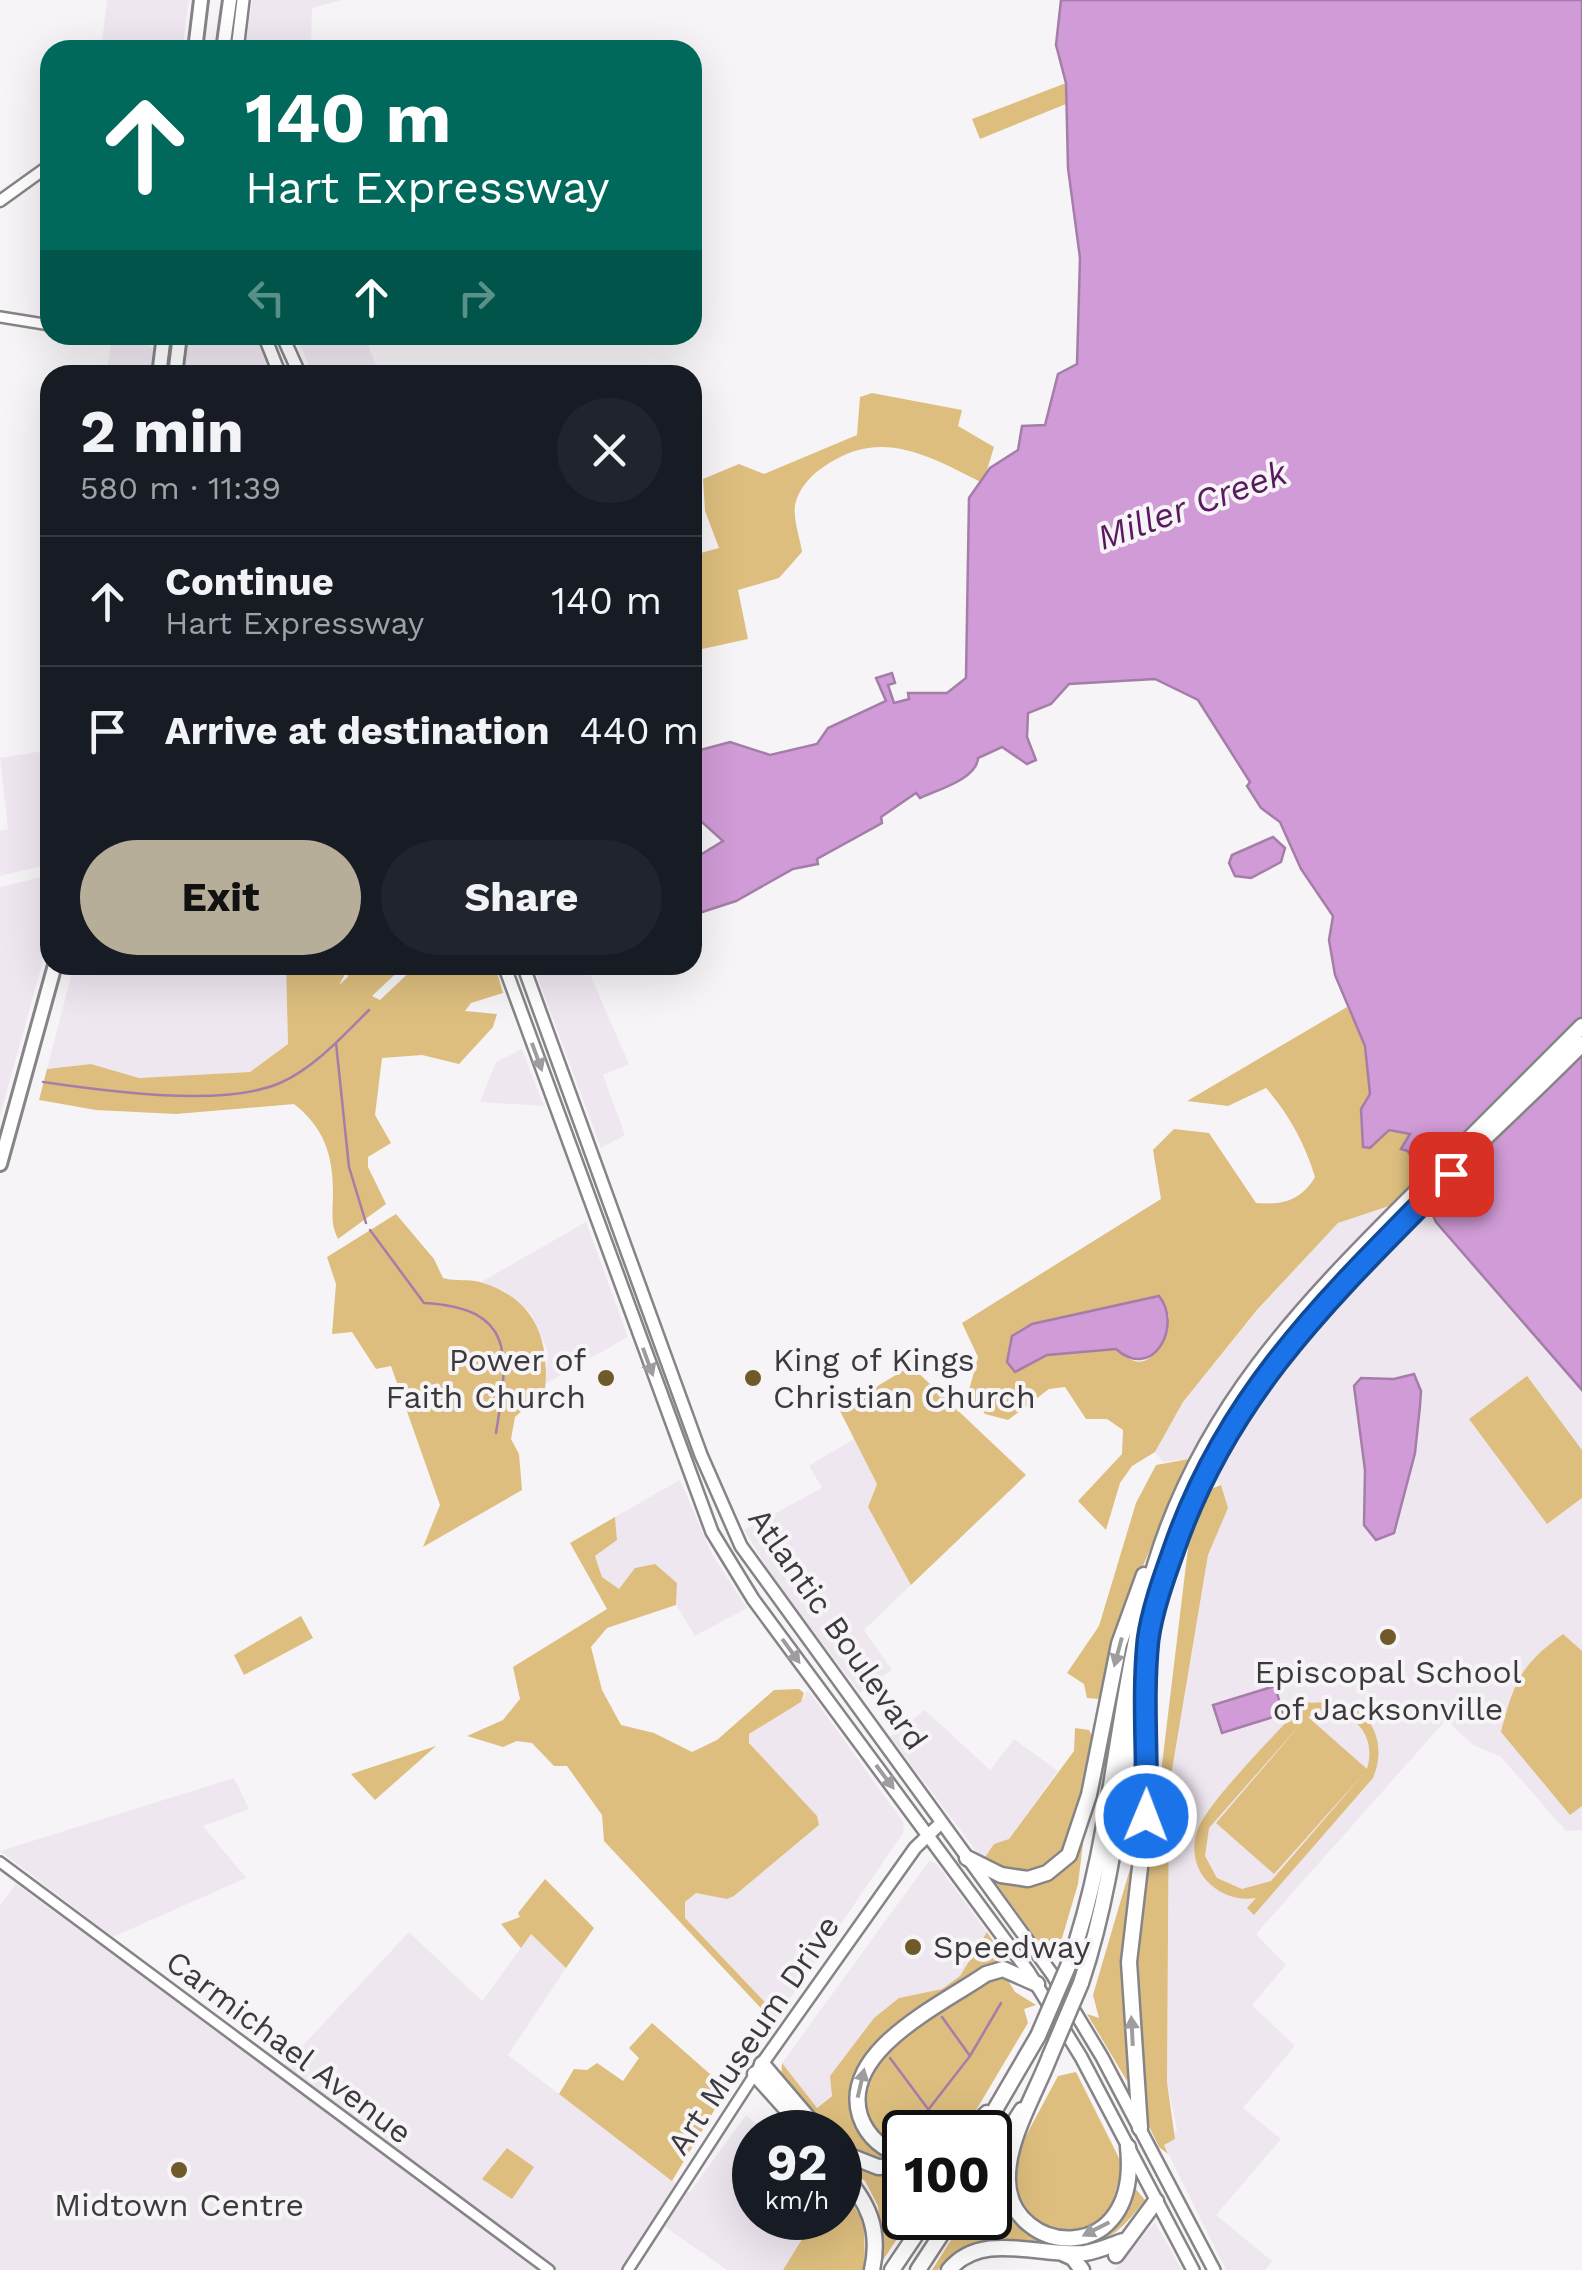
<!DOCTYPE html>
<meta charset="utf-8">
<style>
:root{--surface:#171b24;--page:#20242c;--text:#f1f3f6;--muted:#9ea1a6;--line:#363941;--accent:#b7ae9a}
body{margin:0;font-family:"Work Sans",sans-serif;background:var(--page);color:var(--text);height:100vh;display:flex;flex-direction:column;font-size:38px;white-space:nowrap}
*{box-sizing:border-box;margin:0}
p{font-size:32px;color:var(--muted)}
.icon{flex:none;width:55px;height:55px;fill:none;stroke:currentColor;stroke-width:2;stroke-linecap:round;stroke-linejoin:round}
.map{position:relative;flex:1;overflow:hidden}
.details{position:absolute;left:40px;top:365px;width:662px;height:610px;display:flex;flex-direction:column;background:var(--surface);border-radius:30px;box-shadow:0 10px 40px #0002}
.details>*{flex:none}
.guide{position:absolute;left:40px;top:40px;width:662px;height:305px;border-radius:30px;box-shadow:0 10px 40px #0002;background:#00695c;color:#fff;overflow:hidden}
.speed{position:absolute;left:732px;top:2110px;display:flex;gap:20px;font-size:50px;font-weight:700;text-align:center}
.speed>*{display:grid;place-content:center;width:130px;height:130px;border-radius:50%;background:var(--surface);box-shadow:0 10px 40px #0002;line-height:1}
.speed small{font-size:25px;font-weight:400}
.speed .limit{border:5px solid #111;border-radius:15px;background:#fff;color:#111}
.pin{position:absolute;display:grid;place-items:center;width:85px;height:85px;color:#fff;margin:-42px;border-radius:20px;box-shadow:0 5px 15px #0006}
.me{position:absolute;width:110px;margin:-55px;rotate:1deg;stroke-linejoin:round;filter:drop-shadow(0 0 8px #0008)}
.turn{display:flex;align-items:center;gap:35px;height:210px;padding:0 40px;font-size:45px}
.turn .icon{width:130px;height:130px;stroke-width:2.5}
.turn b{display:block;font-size:70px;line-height:85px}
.lanes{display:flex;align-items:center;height:95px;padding:0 40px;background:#0003;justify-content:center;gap:50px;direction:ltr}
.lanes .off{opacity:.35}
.round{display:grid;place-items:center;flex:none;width:105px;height:105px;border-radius:52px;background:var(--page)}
.overview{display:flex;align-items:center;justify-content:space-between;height:170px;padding:0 40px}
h1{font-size:60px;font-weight:700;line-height:75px}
.primary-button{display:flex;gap:20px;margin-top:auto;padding:20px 40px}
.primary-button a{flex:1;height:115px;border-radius:60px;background:var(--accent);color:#111;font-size:40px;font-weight:700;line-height:115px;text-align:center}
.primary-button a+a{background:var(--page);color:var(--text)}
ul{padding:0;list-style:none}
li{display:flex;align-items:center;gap:30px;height:130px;padding:0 40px;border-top:2px solid var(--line)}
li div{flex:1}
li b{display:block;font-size:38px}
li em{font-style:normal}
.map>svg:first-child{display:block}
.built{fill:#efe7f0}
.green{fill:#ddbe7e;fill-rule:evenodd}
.water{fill:#d09bd6;stroke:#a47ea8;stroke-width:2.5}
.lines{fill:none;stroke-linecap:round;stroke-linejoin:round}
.stream{stroke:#a47ea8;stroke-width:2.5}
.tertiary-casing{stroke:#878488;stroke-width:14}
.secondary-casing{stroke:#878488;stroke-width:15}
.primary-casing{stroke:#878488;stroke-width:16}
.trunk-casing{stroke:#878488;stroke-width:18}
.motorway-casing{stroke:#878488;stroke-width:19}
.tertiary{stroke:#fff;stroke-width:9}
.secondary{stroke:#fff;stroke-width:10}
.primary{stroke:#fff;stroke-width:11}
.trunk{stroke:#fff;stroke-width:12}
.motorway{stroke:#fff;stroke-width:14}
.motorway-bridge-casing{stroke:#878488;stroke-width:19;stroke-linecap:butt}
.motorway-bridge{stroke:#fff;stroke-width:14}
.oneway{fill:#9e9c9e}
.route-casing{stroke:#114b97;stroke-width:25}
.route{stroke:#1a73e8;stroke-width:18}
.poi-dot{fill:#705a2a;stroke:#f7f4f7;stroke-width:4}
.labels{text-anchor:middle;stroke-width:8;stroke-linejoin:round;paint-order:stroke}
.poi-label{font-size:32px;fill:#3c3a3c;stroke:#f7f4f7;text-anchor:start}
.street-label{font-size:32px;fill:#3c3a3c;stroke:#f7f4f7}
.water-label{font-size:35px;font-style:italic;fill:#591961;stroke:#f7f4f7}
</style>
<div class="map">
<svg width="1582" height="2270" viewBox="0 0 1582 2270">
<rect width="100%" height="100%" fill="#f7f4f7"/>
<!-- built -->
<path class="built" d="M 107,0 L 189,0 L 182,50 L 101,50 Z
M 252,0 L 343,0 L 312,8 L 311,50 L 245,50 Z
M 190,335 L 256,335 L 273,375 L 183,375 Z
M 296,335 L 364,335 L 380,375 L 313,375 Z
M 111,339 L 149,345 L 157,356 L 155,375 L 107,375 Z
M 50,750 L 50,864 L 0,876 L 0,831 L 8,829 L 0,758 Z
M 50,875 L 50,936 L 0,1116 L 0,887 Z
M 74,965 L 286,965 L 288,1044 L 250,1072 L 139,1078 L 91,1064 L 47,1069 Z
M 533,965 L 586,965 L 629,1064 L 603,1075 L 625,1135 L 601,1148 Z
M 522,1049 L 544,1106 L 480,1102 L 496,1062 Z
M 1404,1201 L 1430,1209 L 1436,1222 L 1582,1390 L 1582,1830 L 1566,1831 L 1501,1757 L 1473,1745 L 1446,1720 L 1256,1934 L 1286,1965 L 1252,2005 L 1295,2046 L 1243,2108 L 1281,2139 L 1216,2215 L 1272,2261 L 1265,2270 L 1226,2270 L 1164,2145 L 1177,2130 L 1167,2082 L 1169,1788 L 1208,1555 L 1227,1508 L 1221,1485 L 1205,1468 L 1188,1459 L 1163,1462 L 1155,1452 L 1183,1402 L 1257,1311 L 1338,1223 Z
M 586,1222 L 628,1337 L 545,1384 L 548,1352 L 531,1313 L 505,1291 L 481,1282 Z
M 855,1438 L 877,1484 L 868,1507 L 911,1585 L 864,1630 L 892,1670 L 860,1693 L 775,1581 L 744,1530 L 822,1488 L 809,1466 Z
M 680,1480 L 712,1554 L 747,1608 L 695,1636 L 676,1605 L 677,1583 L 619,1590 L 602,1577 L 595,1556 L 617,1540 L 615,1517 Z
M 808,1690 L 904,1823 L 903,1833 L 778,2016 L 685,1918 L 685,1902 L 696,1893 L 734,1896 L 819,1825 L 816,1816 L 749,1743 L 749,1734 L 801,1702 Z
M 925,1710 L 990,1770 L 1014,1739 L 1058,1771 L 1009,1839 L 994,1845 L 983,1860 L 890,1737 Z
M 234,1778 L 249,1809 L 203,1826 L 246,1878 L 113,1937 L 0,1851 Z
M 929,1861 L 936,1863 L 987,1932 L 960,1976 L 942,1989 L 899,1998 L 883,2015 L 832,2095 L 816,2108 L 782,2063 Z
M 16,1884 L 276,2074 L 409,1932 L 482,2001 L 531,1934 L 566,1968 L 508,2055 L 689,2193 L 746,2115 L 765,2132 L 755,2132 L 755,2218 L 815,2218 L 783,2270 L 727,2270 L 665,2227 L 636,2270 L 0,2270 L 0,1906 Z
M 1155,2222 L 1182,2270 L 1114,2270 Z"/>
<!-- green -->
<path class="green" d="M 1066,83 L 1066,104 L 980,139 L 972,119 Z
M 872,393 L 962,410 L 958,426 L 994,447 L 983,483 C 927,455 879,426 822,468 C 810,476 798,490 795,505 C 793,518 800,539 802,552 L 779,578 L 738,590 L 748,639 L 693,651 L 693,555 L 719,548 L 705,511 L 703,479 L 739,464 L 764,474 L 857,435 L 860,397 Z
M 286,965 L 341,965 L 344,976 L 339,985 L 348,977 L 345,965 L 405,965 L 372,996 L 380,1000 L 417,965 L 495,965 L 503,993 L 471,1003 L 465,1011 L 497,1014 L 493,1027 L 459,1064 L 422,1055 L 382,1058 L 375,1115 L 391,1143 L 368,1157 L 368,1167 L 386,1204 L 338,1239 C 330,1223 333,1211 333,1193 C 333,1154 324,1128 294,1104 L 176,1114 L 96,1110 L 39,1100 L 47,1069 L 91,1064 L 139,1078 L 250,1072 L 288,1044 Z
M 1347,1007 L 1365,1046 L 1375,1139 L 1389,1130 L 1410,1134 L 1408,1151 L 1420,1175 L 1404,1201 L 1338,1223 L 1257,1310 L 1183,1402 L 1155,1452 L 1132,1466 L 1120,1483 L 1106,1530 L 1078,1501 L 1122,1454 L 1123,1430 L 1107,1419 L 1086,1419 L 1065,1387 L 1049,1389 L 1008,1420 L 985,1414 L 968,1394 L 978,1357 L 962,1323 L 1161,1199 L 1153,1150 L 1174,1129 L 1209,1133 L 1256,1203 C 1282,1205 1301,1201 1315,1177 C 1305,1144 1289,1114 1266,1088 L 1228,1106 L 1187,1101 ZM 1158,1296 L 1169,1316 C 1161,1343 1151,1382 1116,1349 L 1047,1355 L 1012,1336 L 1032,1324 Z
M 396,1214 L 434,1259 L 443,1278 C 456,1282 470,1278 483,1283 C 535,1299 550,1340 545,1390 L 515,1417 L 511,1439 L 519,1454 L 522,1490 L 423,1547 L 440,1505 L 391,1366 L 376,1369 L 352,1332 L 332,1334 L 336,1284 L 327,1257 Z
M 911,1366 L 1026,1475 L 911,1585 L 868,1507 L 877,1484 L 839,1409 Z
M 1527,1376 L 1582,1450 L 1582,1498 L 1547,1524 L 1469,1419 Z
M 1189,1459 C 1157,1537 1115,1618 1100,1699 L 1087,1698 L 1084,1684 L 1067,1673 L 1099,1626 L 1136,1503 L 1156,1465 Z
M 1221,1485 L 1228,1508 L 1208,1555 L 1169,1788 L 1167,2082 L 1175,2139 L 1164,2145 L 1168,2154 L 1159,2147 L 1143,2114 L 1133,1954 L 1153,1802 L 1158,1798 L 1191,1523 L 1203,1492 Z
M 615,1517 L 617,1540 L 595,1556 L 602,1577 L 619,1589 L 635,1568 L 655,1564 L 677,1583 L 676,1605 L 607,1628 L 591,1647 L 602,1690 L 621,1725 L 654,1733 L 692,1752 L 717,1740 L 774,1690 L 799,1689 L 804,1693 L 801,1702 L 749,1734 L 749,1743 L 817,1816 L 819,1825 L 734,1896 L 727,1899 L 696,1893 L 685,1902 L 685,1918 L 778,2016 L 772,2020 L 604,1841 L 602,1815 L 567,1766 L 554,1766 L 532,1743 L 517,1741 L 503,1747 L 467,1736 L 503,1720 L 520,1699 L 513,1667 L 607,1609 L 570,1543 Z
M 301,1616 L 313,1638 L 244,1675 L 234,1655 Z
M 1563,1634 L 1582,1651 L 1582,1806 L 1570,1815 L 1501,1732 C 1514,1681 1521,1665 1563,1634 Z
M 1305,1702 C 1314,1704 1326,1701 1337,1702 C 1374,1709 1387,1746 1373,1778 L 1254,1915 L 1247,1908 L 1256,1898 C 1237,1901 1220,1895 1206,1880 C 1194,1866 1191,1846 1198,1829 C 1209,1800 1281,1729 1305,1702 ZM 1329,1711 C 1359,1715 1376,1739 1367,1769 L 1308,1717 ZM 1306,1718 L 1216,1823 L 1274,1874 L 1366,1771 L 1271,1881 L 1242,1889 L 1217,1878 L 1205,1856 L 1209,1828 Z
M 1075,1728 L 1089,1730 L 1095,1741 L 1074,1838 L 1054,1863 L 1019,1875 L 983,1860 L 994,1844 L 1009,1839 L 1074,1751 Z
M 436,1746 L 375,1800 L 351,1774 Z
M 1084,1835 L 1078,1884 L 1060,1945 L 1046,1952 L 995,1882 L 1034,1882 Z
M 1130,1869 L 1135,1870 L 1127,2081 L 1087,2014 L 1099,2018 L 1093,1995 Z
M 545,1879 L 594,1928 L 566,1968 L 531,1934 L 521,1948 L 501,1924 L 520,1917 L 518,1913 Z
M 987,1932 L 1010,1966 L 923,2012 L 855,2084 L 876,2148 L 892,2161 L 877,2162 L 840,2145 L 840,2132 L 826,2132 L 781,2079 L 782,2063 L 817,2108 L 832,2096 L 830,2076 L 874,2018 L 899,1998 L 942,1989 L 960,1976 Z
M 1004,1974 L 1015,1992 L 1036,2005 L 1024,2009 L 1028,2023 L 963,2132 L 905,2132 L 905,2152 C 888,2145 866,2130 864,2110 C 857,2045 944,2008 990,1976 Z
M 652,2023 L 727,2089 L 672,2181 L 559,2094 L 574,2069 L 587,2070 L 597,2063 L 623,2081 L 639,2058 L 629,2048 Z
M 1076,2072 L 1123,2166 L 1107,2221 L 1071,2234 L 1040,2226 L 1017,2201 L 1015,2156 L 1058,2076 Z
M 507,2148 L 534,2167 L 512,2199 L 482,2179 Z
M 1008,2148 L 1009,2204 L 1064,2242 L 1123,2213 L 1135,2188 L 1145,2200 C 1126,2224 1113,2241 1079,2248 L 1079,2244 C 1031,2245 976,2225 938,2270 L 932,2270 L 965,2218 L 990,2218 L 990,2177 Z
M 840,2159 L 872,2171 L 905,2172 L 905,2218 L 911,2218 L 883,2260 L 878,2206 L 865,2181 L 840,2164 Z
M 840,2182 L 864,2223 L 865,2270 L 783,2270 L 815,2218 L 840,2218 Z"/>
<!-- water -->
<path class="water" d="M 1061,0 L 1582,0 L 1582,1390 L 1436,1222 L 1430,1209 L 1404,1201 L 1419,1175 L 1408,1151 L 1401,1149 L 1410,1134 L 1389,1130 L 1370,1148 L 1363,1147 L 1361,1109 L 1370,1094 L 1365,1046 L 1335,975 L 1329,940 L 1333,916 L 1301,869 L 1280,822 L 1261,808 L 1247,786 L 1250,782 L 1198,700 L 1155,679 L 1069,684 L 1051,704 L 1028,713 L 1027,737 L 1036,760 L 1027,764 L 1002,747 L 978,758 C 977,779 937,790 920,798 L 916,793 L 881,817 L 882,823 L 817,859 L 818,864 L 793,869 L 736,901 L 693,915 L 692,860 L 723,841 L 693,814 L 693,752 L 730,742 L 770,755 L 817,744 L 828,728 L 886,701 L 876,678 L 892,673 L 895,683 L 888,685 L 894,703 L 909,699 L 908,693 L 947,693 L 966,678 L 969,498 L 990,468 L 1018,450 L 1022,426 L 1045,425 L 1058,374 L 1077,364 L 1080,258 L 1068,168 L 1066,83 L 1056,45 Z
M 1273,837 L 1285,848 L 1281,862 L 1251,878 L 1235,876 L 1229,863 L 1232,855 Z
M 1159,1296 C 1183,1326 1153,1382 1116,1349 L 1047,1355 L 1015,1372 L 1007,1362 L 1012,1336 L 1032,1324 Z
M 1414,1374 L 1421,1391 L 1420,1406 L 1415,1453 L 1394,1533 L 1376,1540 L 1364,1525 L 1365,1470 L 1354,1386 L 1361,1378 L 1394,1379 Z
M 1275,1686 L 1283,1714 L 1222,1733 L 1213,1705 Z"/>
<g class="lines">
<!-- stream -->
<path class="stream" d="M 336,1043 L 349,1167 L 366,1223
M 43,1082 C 105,1091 222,1108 280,1083 C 314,1068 343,1036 369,1010
M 370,1230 L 424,1303 C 518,1308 508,1358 496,1433
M 942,2017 L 970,2056
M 890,2058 L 928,2109
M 911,2132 L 970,2056 L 1001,2003"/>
<!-- tertiary casing -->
<g class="tertiary-casing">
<path id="tertiary" d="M 0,317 L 50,325
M 128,335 L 164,339
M 0,1862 L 549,2270
M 628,2270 L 755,2074"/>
</g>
<!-- secondary casing -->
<g class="secondary-casing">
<path id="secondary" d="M 0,201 L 50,165"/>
</g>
<!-- primary casing -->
<g class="primary-casing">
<path id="primary" d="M 237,50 L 243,0
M 264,335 L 280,375
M 282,335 L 300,375
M 504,965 L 712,1532 L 753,1599 L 1028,1971 L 1081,2057 L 1193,2270
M 523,965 L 701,1455 L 741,1546 L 1052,1974 L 1102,2057 L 1214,2270
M 759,2068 L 915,1848 L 941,1823"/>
</g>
<!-- trunk casing -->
<g class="trunk-casing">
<path id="trunk" d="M 195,50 L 201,0
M 223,50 L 230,0
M 159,375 L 164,335
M 175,375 L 180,335
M 0,1164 L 55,965"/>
</g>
<!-- motorway casing -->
<g class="motorway-casing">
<path id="motorway" d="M 967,1858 L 1001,1875 L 1028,1879 L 1047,1873 L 1069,1855 L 1089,1795 L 1119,1644 L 1144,1575
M 1069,1964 C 1115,1835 1115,1696 1155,1565 C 1202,1410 1299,1309 1411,1197 C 1468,1140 1525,1083 1582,1026
M 1081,1983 C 1124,1855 1124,1719 1161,1589 C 1225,1359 1419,1207 1582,1044
M 1050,2056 C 1036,2093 1006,2141 1008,2181 C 1010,2256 1141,2270 1128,2147
M 762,2064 L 820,2132
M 755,2074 L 807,2132
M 1140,2128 L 1129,1962 L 1146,1816 L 1147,1695
M 969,2132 L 987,2113
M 982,2132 L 1038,2036
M 840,2152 L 878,2167 L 905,2166
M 905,2156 C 884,2151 867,2137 860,2116 C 840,2051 941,2005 986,1974 L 1003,1969 L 1037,1984
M 990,2160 L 1022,2110
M 840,2171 C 868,2201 881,2229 872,2270
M 1062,2253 L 1073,2258 L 1082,2270
M 1116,2255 L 1156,2201
M 892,2270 L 927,2218
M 918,2270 L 952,2218
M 949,2270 C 982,2230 1040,2257 1085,2253 C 1098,2251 1111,2245 1123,2241"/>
</g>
<!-- tertiary -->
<use href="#tertiary" class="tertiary"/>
<!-- secondary -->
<use href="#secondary" class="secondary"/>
<!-- primary -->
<use href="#primary" class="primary"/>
<!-- trunk -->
<use href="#trunk" class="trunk"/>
<!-- motorway -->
<use href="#motorway" class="motorway"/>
<!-- motorway-bridge casing -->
<g class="motorway-bridge-casing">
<path id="motorway-bridge" d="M 1038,2036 L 1069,1964
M 1050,2056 L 1081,1983"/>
</g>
<!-- motorway-bridge -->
<use href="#motorway-bridge" class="motorway-bridge"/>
</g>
<!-- one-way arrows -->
<defs><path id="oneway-solid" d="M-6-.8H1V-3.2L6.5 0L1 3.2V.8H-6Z" transform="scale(2.5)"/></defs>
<g class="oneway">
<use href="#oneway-solid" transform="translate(537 1057) rotate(70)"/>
<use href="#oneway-solid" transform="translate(648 1362) rotate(70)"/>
<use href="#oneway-solid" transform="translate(791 1651) rotate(54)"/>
<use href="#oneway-solid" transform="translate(1118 1652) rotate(105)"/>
<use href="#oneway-solid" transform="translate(885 1777) rotate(53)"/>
<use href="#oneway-solid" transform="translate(1132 2031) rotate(-93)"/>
<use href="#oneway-solid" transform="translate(861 2083) rotate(-77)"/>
<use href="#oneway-solid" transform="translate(1096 2229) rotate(153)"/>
</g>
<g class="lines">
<!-- route casing -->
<g class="route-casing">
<path id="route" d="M 1146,1816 C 1148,1758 1142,1698 1148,1640 C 1152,1611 1163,1580 1173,1552 C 1228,1390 1335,1292 1451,1174"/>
</g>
<!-- route -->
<use href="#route" class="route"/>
</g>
<!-- markers -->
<g class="poi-dot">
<circle cx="606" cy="1378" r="10"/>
<circle cx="753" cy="1378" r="10"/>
<circle cx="1388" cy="1637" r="10"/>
<circle cx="913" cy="1947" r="10"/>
<circle cx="179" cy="2170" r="10"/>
</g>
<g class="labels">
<!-- poi labels -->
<g class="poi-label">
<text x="586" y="1371" text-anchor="end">Power of<tspan x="586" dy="37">Faith Church</tspan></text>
<text x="773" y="1371">King of Kings<tspan x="773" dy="37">Christian Church</tspan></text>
<text x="1388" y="1683" text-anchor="middle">Episcopal School<tspan x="1388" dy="37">of Jacksonville</tspan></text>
<text x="933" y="1958">Speedway</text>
<text x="179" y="2216" text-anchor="middle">Midtown Centre</text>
</g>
<!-- street labels -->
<g class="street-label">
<text transform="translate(838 1629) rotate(55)" y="11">Atlantic Boulevard</text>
<text transform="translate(753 2035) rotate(-56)" y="11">Art Museum Drive</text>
<text transform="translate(289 2047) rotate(37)" y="11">Carmichael Avenue</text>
</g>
<!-- water labels -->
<g class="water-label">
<text transform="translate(1192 505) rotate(-20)" y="12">Miller Creek</text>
</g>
</g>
</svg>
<div class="speed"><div>92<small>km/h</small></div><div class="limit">100</div></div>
<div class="pin" style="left:1451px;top:1174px;background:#d93025"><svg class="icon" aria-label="arrive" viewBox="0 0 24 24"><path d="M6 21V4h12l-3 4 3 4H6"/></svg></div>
<svg class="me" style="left:1146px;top:1816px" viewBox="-20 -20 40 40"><circle r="17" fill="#1a73e8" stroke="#fff" stroke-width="3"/><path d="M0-11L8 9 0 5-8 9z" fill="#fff"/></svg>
<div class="guide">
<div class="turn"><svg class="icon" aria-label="ahead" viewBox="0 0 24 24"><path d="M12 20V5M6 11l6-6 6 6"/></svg><div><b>140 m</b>Hart Expressway</div></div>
<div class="lanes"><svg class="icon off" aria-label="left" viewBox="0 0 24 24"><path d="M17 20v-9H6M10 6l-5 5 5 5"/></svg><svg class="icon" aria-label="ahead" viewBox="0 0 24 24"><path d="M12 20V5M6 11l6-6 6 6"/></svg><svg class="icon off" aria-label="right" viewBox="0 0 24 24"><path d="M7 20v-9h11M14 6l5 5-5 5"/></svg></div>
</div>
<section class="details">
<div class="overview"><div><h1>2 min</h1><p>580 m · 11:39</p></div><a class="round"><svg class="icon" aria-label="close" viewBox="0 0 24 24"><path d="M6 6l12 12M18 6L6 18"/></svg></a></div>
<ul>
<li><svg class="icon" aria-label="ahead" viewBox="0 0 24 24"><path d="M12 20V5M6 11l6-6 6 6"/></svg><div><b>Continue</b><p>Hart Expressway</p></div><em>140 m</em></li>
<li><svg class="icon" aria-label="arrive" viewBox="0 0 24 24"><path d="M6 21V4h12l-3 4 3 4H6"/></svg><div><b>Arrive at destination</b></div><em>440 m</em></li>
</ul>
<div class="primary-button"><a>Exit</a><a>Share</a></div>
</section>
</div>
